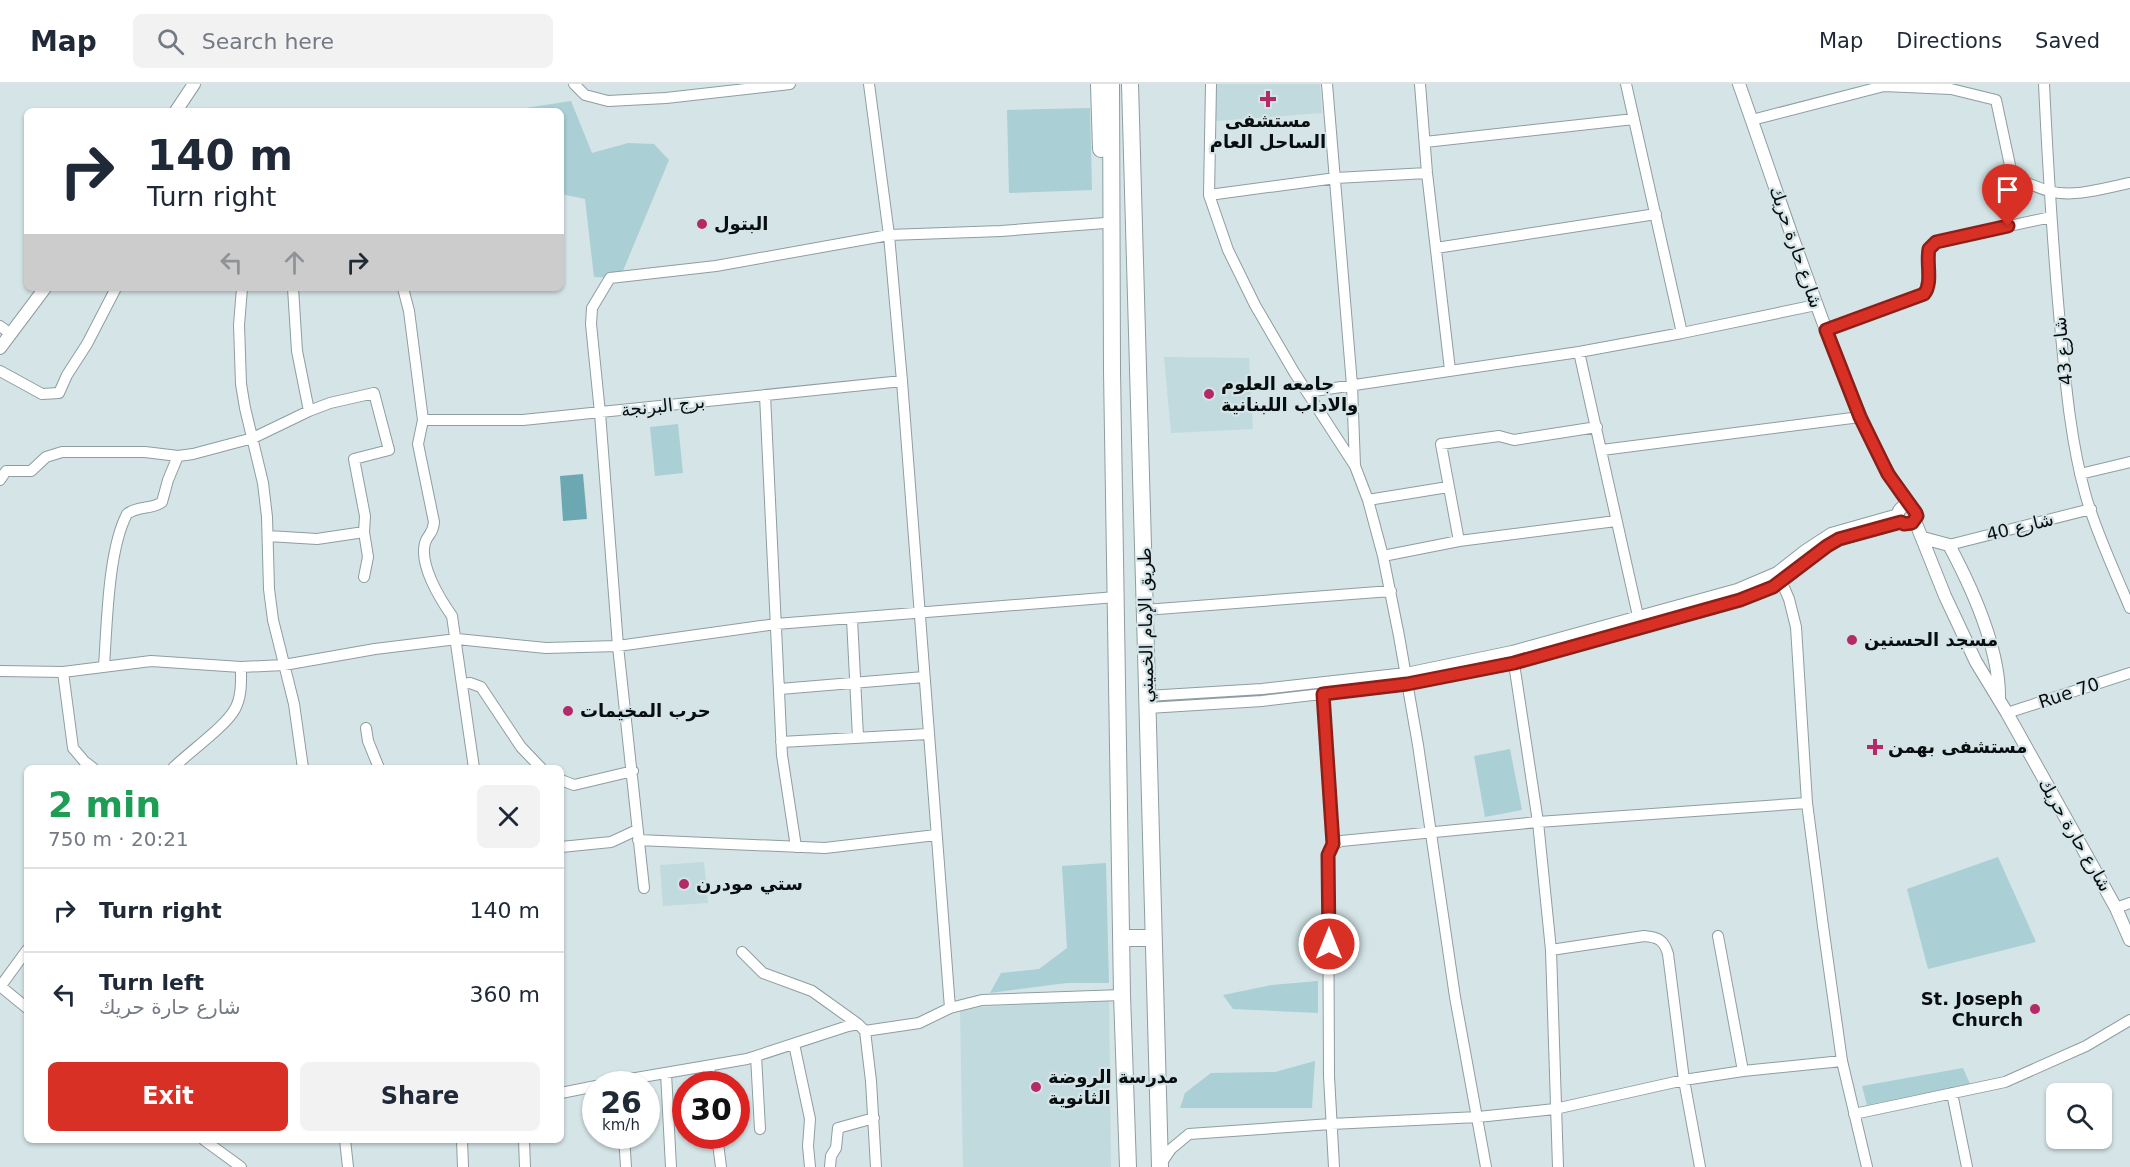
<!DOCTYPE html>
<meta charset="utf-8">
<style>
:root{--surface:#fff;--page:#f2f2f3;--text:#1f2937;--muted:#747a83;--line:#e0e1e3;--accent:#d93025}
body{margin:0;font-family:"DejaVu Sans",Vazirmatn,sans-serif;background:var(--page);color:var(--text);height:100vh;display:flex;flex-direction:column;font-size:22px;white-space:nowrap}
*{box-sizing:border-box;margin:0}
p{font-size:20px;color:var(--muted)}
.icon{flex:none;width:33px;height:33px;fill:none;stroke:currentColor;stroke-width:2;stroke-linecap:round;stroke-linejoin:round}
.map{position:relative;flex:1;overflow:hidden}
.sheet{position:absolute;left:24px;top:681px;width:540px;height:378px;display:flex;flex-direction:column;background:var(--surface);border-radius:9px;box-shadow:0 2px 4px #0004}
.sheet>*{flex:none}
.hud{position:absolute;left:24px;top:24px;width:540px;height:183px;border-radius:9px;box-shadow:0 2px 4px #0004;background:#fff;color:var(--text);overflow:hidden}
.fabs{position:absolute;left:2046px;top:999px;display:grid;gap:12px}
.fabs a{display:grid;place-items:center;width:66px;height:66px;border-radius:9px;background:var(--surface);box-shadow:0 2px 4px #0004;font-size:30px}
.speed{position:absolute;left:582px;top:987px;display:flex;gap:12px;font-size:30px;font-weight:700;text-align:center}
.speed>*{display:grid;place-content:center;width:78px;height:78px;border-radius:50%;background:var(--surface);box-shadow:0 2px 4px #0004;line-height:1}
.speed small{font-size:15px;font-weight:400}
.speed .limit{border:9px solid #d22;background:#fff;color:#111}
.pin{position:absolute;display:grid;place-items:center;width:51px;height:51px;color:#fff;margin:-62px -26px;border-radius:50% 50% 50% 0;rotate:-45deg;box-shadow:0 0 6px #0007}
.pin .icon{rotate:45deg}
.me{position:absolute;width:66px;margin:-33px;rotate:0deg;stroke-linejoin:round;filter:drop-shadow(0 0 4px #0008)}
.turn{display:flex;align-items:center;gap:21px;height:126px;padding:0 24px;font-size:27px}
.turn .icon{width:78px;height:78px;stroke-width:2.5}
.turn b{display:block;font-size:42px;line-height:51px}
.lanes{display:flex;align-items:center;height:57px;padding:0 24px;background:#0003;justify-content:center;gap:30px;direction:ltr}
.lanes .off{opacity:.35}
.round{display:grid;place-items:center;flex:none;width:63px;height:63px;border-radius:9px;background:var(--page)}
.head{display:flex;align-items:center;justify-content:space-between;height:102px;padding:0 24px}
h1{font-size:36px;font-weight:800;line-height:45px;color:#1e9e55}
.primary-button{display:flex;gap:12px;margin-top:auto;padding:12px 24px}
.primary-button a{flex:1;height:69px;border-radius:9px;background:var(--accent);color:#fff;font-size:24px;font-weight:800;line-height:69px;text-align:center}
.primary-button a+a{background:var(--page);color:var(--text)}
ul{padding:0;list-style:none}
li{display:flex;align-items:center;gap:18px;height:84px;padding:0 24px;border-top:2px solid var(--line)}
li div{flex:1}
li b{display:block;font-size:22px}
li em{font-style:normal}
header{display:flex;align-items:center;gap:36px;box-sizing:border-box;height:84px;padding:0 30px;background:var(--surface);border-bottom:2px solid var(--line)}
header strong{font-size:28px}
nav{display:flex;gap:33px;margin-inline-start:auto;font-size:21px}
.search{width:420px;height:54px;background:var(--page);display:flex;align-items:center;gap:15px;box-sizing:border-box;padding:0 21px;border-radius:9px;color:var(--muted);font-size:22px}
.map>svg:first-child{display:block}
.built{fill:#c0dade}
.green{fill:#aacfd5}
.water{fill:#6ca8b2}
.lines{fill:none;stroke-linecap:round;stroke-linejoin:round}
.minor-casing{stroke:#8e9ea0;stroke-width:12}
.tertiary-casing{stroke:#8e9ea0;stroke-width:14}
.trunk-casing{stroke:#8e9ea0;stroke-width:18}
.minor{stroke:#fff;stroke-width:10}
.tertiary{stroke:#fff;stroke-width:12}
.trunk{stroke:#fff;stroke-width:16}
.route-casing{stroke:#8d1f18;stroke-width:15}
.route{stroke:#d93025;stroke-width:10}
.poi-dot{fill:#b42a67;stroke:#d4e4e7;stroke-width:2}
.labels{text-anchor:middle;stroke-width:4.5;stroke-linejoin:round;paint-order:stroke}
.poi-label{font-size:18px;font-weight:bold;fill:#080e0f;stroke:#d4e4e7;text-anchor:start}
.street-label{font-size:18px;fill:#080e0f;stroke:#d4e4e7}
</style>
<header>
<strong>Map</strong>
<div class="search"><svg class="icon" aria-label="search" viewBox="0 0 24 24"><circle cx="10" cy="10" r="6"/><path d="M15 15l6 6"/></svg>Search here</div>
<nav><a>Map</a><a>Directions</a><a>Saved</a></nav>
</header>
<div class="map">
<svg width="2130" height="1083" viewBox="0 0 2130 1083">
<rect width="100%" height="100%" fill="#d4e4e7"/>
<!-- built -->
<path class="built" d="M 1215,0 L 1320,0 L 1322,29 L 1216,37 Z
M 1164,273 L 1249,274 L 1253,345 L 1171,349 Z
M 704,778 L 708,819 L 663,822 L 660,781 Z
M 1109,916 L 1111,1083 L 963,1083 L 960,924 Z"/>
<!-- green -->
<path class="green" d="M 571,17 L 592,69 L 628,59 L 654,60 L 669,76 L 620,194 L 594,193 L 585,115 L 561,110 L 561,27 L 506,27 Z
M 1090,24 L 1092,106 L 1009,109 L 1007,26 Z
M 678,340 L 683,389 L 655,392 L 650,343 Z
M 1510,665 L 1522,726 L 1485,733 L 1474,672 Z
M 1998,773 L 2036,858 L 1928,885 L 1907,805 Z
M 1106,779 L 1109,899 L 1067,899 L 990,909 L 1001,889 L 1039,885 L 1067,864 L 1062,782 Z
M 1318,897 L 1318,929 L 1233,925 L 1223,911 L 1272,901 Z
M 1315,977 L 1312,1024 L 1180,1024 L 1185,1009 L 1211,989 L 1275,988 Z
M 1963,984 L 1970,1000 L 1867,1021 L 1862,1002 Z"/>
<!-- water -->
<path class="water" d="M 583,390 L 587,435 L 563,437 L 560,392 Z"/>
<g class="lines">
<!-- minor casing -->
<g class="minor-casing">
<path id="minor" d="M 574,0 L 585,11 L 608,17 L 666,14 L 790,0
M 869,0 L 889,151 L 902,297 L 950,924
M 1211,0 L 1209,111 L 1228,166 L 1255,221 L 1294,288 L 1355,382 L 1368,416 L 1383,472 L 1399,552 L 1418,661 L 1455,913 L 1486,1083
M 1327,0 L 1352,301 L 1355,382
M 1420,0 L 1427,89 L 1450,286
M 1626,0 L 1682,249
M 2044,0 C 2048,84 2053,167 2061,251 C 2066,303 2071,358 2085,409 C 2095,446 2115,488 2130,524
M 1752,36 L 1884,2 L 1951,5 L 1996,16 L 2011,86 L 2013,92 L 2017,95 C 2028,99 2038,104 2049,107 C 2074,114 2105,104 2130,99
M 1425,58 L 1634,35
M 1209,111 L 1336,94 L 1427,89
M 1436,164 L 1656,130
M 242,204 L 239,241 L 241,300 L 245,324 L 263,399 L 267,433 L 269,505 L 273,536 L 294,620 L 303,684
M 403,204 L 409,227 L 423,336 L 418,360 L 434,438 C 433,451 428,449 425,459 C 419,481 440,515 452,532 L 474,684
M 0,242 L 11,250
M 1826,246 L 1924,210 C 1933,199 1926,179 1929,165 L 1936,158 L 2051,133
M 1579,268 L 1638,532
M 0,287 L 42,310 L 59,309 L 67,291 L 87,260 L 116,204
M 1307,308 L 1579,268 L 1682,249 L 1816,221
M 765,311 L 782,671 L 796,763
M 309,327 L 330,319 L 374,309 L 389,366 L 354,375 L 365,432 L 364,448
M 423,336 L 523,336 L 902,297
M 1602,366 L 1860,333
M 2080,390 L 2130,378
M 0,396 L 6,387 L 31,387 L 46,373 L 62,368 L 145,368 L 178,372
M 1368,416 L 1448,403
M 268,452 L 317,455 L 364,448 L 368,473 L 364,493
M 1459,457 L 1441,360 L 1499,352 L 1514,356 L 1597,343
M 1949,461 L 2091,425
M 1383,472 L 1459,457 L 1616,437
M 1779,492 L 1789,515 L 1796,543 L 1807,719 L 1823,842 L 1842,977 L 1867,1083
M 1145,526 L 1391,507
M 852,535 L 858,653
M 1513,573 L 1538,738 L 1551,866 L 1558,1083
M 104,582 C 107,540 108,466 127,430 C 139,421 152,426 162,418 L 168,396 L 178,372 L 193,370 L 253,354 L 309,327 L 297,267 L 293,204
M 0,587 L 63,588 L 151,577 L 241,583 L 284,581 L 375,565 L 457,555 L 546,564 L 618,562 L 776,540 L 1116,513
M 63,588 L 73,664 L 84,677 L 93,684
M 463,600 L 470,599 L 481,603 L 521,663 L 541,684
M 780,605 L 924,593
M 1323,610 L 1333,761
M 1147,612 L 1262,605 L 1406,589 L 1512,567 L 1737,505 L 1777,488 L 1805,466 L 1831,449 L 1898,430
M 1148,624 L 1262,617 L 1407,600 L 1514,579 L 1762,508 L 1782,498 L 1833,458 L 1901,438
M 2007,629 L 2130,589
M 366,644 L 368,657 L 379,684
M 781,658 L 928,650
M 173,684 C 189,668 225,643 235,625 C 242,612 241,597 241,583
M 561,696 L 574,701 L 633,687
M 638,756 L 825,764 L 936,751
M 561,763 L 611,758 L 637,746
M 644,804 L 618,562 L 600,329 L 591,240 L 592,224 L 610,194 L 716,182 L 889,151 L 1001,147 L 1105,139
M 2116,824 L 2130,819
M 1718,852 L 1743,987
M 1551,866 L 1644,852 C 1658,853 1664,856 1668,870 L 1684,996 L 1700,1083
M 742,868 L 763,889 L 812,907 L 858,940
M 0,902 L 27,924
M 0,903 L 27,866
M 865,947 L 871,997 L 876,1083
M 794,960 L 810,1035 L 808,1062 L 810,1083
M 756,972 L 760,1045
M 709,982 L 711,1000
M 666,989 L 671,1083
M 601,1000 L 747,975 L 848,942 L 858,940 L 865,947 L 919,939 L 950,924 L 982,916 L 1122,911
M 561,1009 L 596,1002
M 1952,1009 L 1967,1083
M 1854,1030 L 2005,998 L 2086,962 L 2130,936
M 624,1052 L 626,1083
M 717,1052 L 721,1083
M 204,1056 L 241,1083
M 345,1056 L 348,1083
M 462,1056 L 463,1083
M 524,1056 L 525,1083
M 1160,1081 L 1171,1065 L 1189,1050 L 1331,1040 L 1478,1033 L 1555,1025 L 1684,996 L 1743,987 L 1842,977
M 830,1083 L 831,1072 L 836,1064 L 838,1044 L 874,1034
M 1334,1083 L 1329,992 L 1328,771 L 1333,761 L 1341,757 L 1538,738 L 1807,719"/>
</g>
<!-- tertiary casing -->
<g class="tertiary-casing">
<path id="tertiary" d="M 1739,0 C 1772,93 1803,188 1839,280 C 1859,329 1878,381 1911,423
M 176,27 L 194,0
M 0,264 L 45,204
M1898 431a9 9 0 1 1 18 0a9 9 0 1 1-18 0Z
M 1915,437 L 1945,512 L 1976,578 L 2007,629 L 2116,824 L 2130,856
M 1923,454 L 1949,461 C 1972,504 2000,565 1999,615"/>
</g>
<!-- trunk casing -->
<g class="trunk-casing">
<path id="trunk" d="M 1099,0 L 1101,65
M 1111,0 L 1112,287 L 1122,911 L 1128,1083
M 1130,0 C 1143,361 1148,722 1160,1083
M 1121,854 L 1153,854"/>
</g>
<!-- minor -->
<use href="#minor" class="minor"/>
<!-- tertiary -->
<use href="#tertiary" class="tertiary"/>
<!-- trunk -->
<use href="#trunk" class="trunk"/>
</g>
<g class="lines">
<!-- route casing -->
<g class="route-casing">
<path id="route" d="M 1329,860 L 1328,771 L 1333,760 L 1323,610 L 1407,600 L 1514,579 L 1740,516 L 1773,503 L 1827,462 L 1839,455 L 1901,438 L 1904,440 L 1912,439 L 1917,432 L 1916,429 L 1888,390 L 1860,333 L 1826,246 L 1924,210 C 1933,199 1926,179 1929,165 L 1936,158 L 2008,142"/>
</g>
<!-- route -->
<use href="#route" class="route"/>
</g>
<!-- markers -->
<g class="poi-dot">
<path d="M1265 6h6v6h6v6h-6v6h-6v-6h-6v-6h6z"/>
<circle cx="702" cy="140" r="6"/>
<circle cx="1209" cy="310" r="6"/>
<circle cx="1852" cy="556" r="6"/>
<circle cx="568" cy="627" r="6"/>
<path d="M1872 654h6v6h6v6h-6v6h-6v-6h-6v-6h6z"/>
<circle cx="684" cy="800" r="6"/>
<circle cx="2035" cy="925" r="6"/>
<circle cx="1036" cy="1003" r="6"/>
</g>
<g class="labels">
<!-- poi labels -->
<g class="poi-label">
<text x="1268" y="43" text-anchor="middle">مستشفى<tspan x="1268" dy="21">الساحل العام</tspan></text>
<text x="714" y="146">البتول</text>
<text x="1221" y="306">جامعه العلوم<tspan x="1221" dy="21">والاداب اللبنانية</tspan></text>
<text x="1864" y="562">مسجد الحسنين</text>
<text x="580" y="633">حرب المخيمات</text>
<text x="1888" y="669">مستشفى بهمن</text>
<text x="696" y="806">ستي مودرن</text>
<text x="2023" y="921" text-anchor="end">St. Joseph<tspan x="2023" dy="21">Church</tspan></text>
<text x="1048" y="999">مدرسة الروضة<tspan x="1048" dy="21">الثانوية</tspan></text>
</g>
<!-- street labels -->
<g class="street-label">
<text transform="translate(1796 163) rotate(71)" y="6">شارع حارة حريك</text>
<text transform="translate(2063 267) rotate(-96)" y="6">شارع 43</text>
<text transform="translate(663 322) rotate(-6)" y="6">برج البرنجة</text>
<text transform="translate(2020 443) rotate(-14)" y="6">شارع 40</text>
<text transform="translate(1146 541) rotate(-91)" y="6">طريق الإمام الخميني</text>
<text transform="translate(2069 609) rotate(-18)" y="6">Rue 70</text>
<text transform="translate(2075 751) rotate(60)" y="6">شارع حارة حريك</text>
</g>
</g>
</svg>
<div class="fabs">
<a><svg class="icon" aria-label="search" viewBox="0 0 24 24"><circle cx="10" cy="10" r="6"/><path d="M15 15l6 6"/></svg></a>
</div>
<div class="speed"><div>26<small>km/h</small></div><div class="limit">30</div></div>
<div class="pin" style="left:2008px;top:142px;background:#d93025"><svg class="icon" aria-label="arrive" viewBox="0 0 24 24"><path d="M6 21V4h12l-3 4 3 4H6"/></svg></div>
<svg class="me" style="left:1329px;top:860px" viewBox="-20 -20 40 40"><circle r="17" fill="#d93025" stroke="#fff" stroke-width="3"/><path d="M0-11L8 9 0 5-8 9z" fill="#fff"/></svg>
<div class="hud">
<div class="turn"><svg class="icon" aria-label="right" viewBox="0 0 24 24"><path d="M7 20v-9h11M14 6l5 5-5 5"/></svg><div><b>140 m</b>Turn right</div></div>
<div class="lanes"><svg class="icon off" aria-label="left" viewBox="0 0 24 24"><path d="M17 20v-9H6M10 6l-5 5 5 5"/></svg><svg class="icon off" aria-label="ahead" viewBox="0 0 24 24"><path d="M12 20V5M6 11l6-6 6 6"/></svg><svg class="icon" aria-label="right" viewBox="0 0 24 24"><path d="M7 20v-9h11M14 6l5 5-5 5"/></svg></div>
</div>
<section class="sheet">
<div class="head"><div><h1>2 min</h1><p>750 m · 20:21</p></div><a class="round"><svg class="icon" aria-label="close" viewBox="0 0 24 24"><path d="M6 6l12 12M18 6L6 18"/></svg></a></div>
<ul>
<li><svg class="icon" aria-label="right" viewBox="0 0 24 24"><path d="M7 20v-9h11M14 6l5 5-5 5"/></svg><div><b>Turn right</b></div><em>140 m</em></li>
<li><svg class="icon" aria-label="left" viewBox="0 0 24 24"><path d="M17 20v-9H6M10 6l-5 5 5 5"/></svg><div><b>Turn left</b><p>شارع حارة حريك</p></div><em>360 m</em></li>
</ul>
<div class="primary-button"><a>Exit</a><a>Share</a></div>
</section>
</div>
